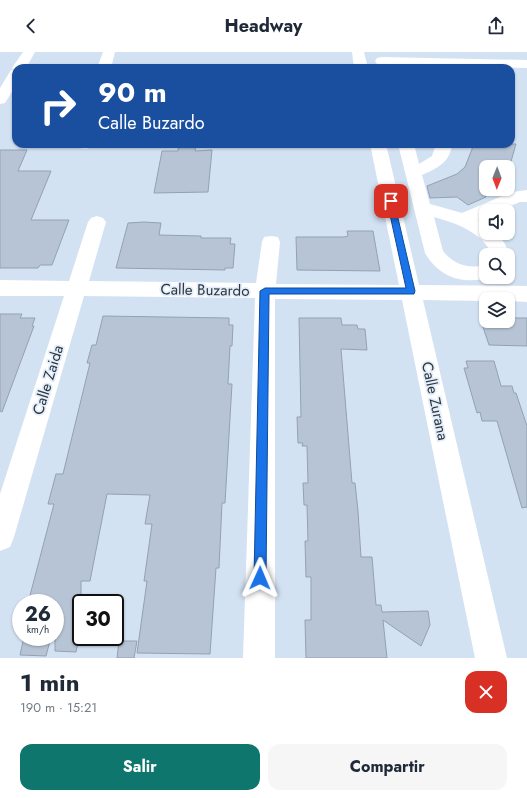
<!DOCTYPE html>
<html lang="es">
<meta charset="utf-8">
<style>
:root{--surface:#fff;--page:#f6f6f7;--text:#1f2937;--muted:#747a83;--accent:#0f766e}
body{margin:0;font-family:Jost,sans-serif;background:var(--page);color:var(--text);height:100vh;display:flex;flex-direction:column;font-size:15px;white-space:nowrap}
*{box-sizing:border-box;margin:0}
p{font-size:13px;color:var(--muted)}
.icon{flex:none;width:22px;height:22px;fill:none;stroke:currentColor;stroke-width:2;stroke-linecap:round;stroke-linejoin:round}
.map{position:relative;height:606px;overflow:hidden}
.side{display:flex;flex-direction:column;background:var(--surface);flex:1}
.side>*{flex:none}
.banner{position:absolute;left:12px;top:12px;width:503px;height:84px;border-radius:12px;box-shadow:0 1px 3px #0004;background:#1a4fa0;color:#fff;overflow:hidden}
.needle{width:26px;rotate:181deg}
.controls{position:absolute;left:479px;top:108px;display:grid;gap:8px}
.controls a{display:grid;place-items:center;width:36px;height:36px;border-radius:8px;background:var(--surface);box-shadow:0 1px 3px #0004;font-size:20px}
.speed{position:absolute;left:12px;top:542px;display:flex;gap:8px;font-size:20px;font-weight:700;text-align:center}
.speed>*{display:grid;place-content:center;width:52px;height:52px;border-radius:50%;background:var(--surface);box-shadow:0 1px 3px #0004;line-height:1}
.speed small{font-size:10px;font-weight:400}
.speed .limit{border:2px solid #111;border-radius:6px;background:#fff;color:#111}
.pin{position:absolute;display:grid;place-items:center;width:34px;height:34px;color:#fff;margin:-17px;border-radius:8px;box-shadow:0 2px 6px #0006}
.me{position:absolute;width:44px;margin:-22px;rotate:1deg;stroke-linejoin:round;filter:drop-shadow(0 0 3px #0008)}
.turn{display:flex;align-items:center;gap:14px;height:84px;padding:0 20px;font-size:18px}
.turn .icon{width:52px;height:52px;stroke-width:2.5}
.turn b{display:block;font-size:28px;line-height:34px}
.round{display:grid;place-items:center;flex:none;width:42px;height:42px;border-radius:12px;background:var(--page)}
.head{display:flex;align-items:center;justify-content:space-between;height:68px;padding:0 20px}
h1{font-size:24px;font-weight:700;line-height:30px}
.primary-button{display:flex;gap:8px;margin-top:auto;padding:8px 20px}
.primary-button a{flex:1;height:46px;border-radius:12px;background:var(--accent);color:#fff;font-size:16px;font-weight:700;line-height:46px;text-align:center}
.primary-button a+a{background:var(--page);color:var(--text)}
header{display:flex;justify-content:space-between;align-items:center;height:52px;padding:0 20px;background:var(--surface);font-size:18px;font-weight:700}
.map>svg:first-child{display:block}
.building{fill:#b6c4d5;stroke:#93a1b2}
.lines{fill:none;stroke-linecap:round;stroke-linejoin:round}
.minor{fill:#fff;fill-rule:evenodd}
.route{fill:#1a73e8;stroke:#114b97}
.labels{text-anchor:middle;stroke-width:3.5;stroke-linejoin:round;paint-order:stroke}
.street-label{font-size:15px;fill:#2f353b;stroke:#e2eefc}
</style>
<header><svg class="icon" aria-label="back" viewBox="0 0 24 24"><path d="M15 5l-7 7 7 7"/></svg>Headway<svg class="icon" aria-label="share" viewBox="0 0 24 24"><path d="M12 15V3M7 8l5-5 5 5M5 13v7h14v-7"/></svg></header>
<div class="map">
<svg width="527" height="606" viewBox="0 0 527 606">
<rect width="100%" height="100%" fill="#d3e2f3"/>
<!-- building -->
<path class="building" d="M 179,92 L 196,92 L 195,99 L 212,98 L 208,140 L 154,141 L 162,99 L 178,99 Z
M 474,92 L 516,92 L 508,120 L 508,115 L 486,115 L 486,145 L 468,153 L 457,145 L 430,146 L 427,134 L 457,122 L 465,115 Z
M 0,98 L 27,98 L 18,119 L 51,119 L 31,168 L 69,168 L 52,213 L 40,213 L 38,216 L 0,216 Z
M 144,170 L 161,171 L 159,183 L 201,184 L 201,186 L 231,186 L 230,192 L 235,192 L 233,216 L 225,216 L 225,218 L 116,216 L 128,171 Z
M 347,179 L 373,179 L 380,219 L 297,218 L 296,185 L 344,185 L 348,184 Z
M 0,262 L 22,262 L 20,266 L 35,266 L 32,274 L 34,274 L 2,360 L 0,359 Z
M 103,264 L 229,266 L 229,273 L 233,273 L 232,294 L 230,294 L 228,332 L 232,332 L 225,451 L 222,451 L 219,516 L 216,516 L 210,602 L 137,601 L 147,529 L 144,529 L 152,472 L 145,472 L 150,443 L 107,442 L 90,529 L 81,529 L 81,575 L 76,600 L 55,599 L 55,551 L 28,551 L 54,452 L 48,452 L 56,422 L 63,422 L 90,311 L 87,311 L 92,293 L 96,293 Z
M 299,266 L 341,266 L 342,273 L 357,273 L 358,277 L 365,277 L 367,298 L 341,297 L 352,431 L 355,431 L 358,459 L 361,505 L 372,505 L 376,553 L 381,553 L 382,560 L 428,559 L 430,573 L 421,594 L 383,568 L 387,606 L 306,606 L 305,568 L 311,568 L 311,525 L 306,525 L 305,489 L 308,489 L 307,453 L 304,453 L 303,431 L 308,431 L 307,394 L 302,394 L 303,391 L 298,391 L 297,365 L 301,365 Z
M 480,266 L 486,266 L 486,269 L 508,269 L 508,266 L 527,266 L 527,294 L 489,293 Z
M 466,309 L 494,309 L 501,334 L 512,334 L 514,341 L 516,341 L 527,374 L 527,455 L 522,456 L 497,369 L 482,369 L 480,360 L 477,361 L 464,316 L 468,316 Z
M 24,585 L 51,585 L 46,604 L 20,603 Z
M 119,589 L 137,589 L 134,606 L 117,606 Z"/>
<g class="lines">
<!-- minor -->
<path class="minor" d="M 23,0 L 35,0 L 26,16 L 16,16 L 16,33 L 5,51 L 0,52 L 0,36 L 11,18 L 13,18 L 12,16 Z
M 103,0 L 115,0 L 111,16 L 97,16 Z
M 352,0 L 364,0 L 368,16 L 354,16 Z
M 382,5 L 527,8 L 527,16 L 377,12 L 375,9 L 377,6 Z
M 70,92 L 94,92 L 92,95 L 86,97 L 72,95 Z
M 370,92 L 386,92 L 419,233 L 527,234 L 527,250 L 508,249 L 508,247 L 486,247 L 486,249 L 423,248 L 507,606 L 475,606 L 402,248 L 275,247 L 275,606 L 243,606 L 255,246 L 84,244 L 14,485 L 10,495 L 0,499 L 0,442 L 64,244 L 0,244 L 0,228 L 69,229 L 88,170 L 91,166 L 97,164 L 103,166 L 106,170 L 89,229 L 256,231 L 262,190 L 264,185 L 271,184 L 278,185 L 280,190 L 276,232 L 399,233 Z
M 398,92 L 414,92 L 419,112 L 432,104 L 436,92 L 452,92 C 450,111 437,116 422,123 L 430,152 L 462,161 L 512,140 L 527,138 L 527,150 L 520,150 L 498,159 L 486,159 L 486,164 L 478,168 L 486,173 L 486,181 L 497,181 L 505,192 L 510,203 L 508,207 L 508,203 L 492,203 C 483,180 455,171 434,165 L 443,199 C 454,213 469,217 486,213 L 486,225 L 493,225 C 465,233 440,227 425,201 Z"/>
</g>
<!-- route -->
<path class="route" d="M 388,147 L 393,147 L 394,149 L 415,239 L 414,242 L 269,242 L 266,526 L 265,530 L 260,532 L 256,530 L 254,526 L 260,239 L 265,236 L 406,236 L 387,149 Z"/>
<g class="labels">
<!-- street labels -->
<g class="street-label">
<text transform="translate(205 238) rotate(1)" y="5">Calle Buzardo</text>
<text transform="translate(48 328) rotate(-73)" y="5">Calle Zaida</text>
<text transform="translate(435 349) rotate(78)" y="5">Calle Zurana</text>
</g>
</g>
</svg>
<div class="controls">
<a><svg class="needle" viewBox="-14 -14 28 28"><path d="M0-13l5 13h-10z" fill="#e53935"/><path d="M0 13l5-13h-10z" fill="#747a83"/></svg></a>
<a><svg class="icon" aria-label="sound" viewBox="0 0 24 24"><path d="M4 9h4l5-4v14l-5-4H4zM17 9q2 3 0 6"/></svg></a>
<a><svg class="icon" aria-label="search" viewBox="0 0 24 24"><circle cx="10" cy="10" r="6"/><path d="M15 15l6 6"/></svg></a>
<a><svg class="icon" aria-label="layers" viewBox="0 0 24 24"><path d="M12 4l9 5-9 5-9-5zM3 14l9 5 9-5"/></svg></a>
</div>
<div class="speed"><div>26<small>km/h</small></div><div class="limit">30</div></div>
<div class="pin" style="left:391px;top:149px;background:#d93025"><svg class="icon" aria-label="arrive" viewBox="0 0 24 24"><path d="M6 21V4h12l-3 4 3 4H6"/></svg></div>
<svg class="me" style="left:260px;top:526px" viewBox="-20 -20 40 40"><path d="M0-17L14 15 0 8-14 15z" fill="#1a73e8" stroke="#fff" stroke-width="4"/></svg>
<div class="banner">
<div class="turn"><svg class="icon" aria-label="right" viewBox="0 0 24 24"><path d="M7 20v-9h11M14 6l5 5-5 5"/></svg><div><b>90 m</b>Calle Buzardo</div></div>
</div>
</div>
<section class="side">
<div class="head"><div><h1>1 min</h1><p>190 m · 15:21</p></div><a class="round" style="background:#d93025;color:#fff"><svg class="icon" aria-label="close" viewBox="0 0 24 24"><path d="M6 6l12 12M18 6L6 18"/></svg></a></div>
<div class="primary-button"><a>Salir</a><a>Compartir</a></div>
</section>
